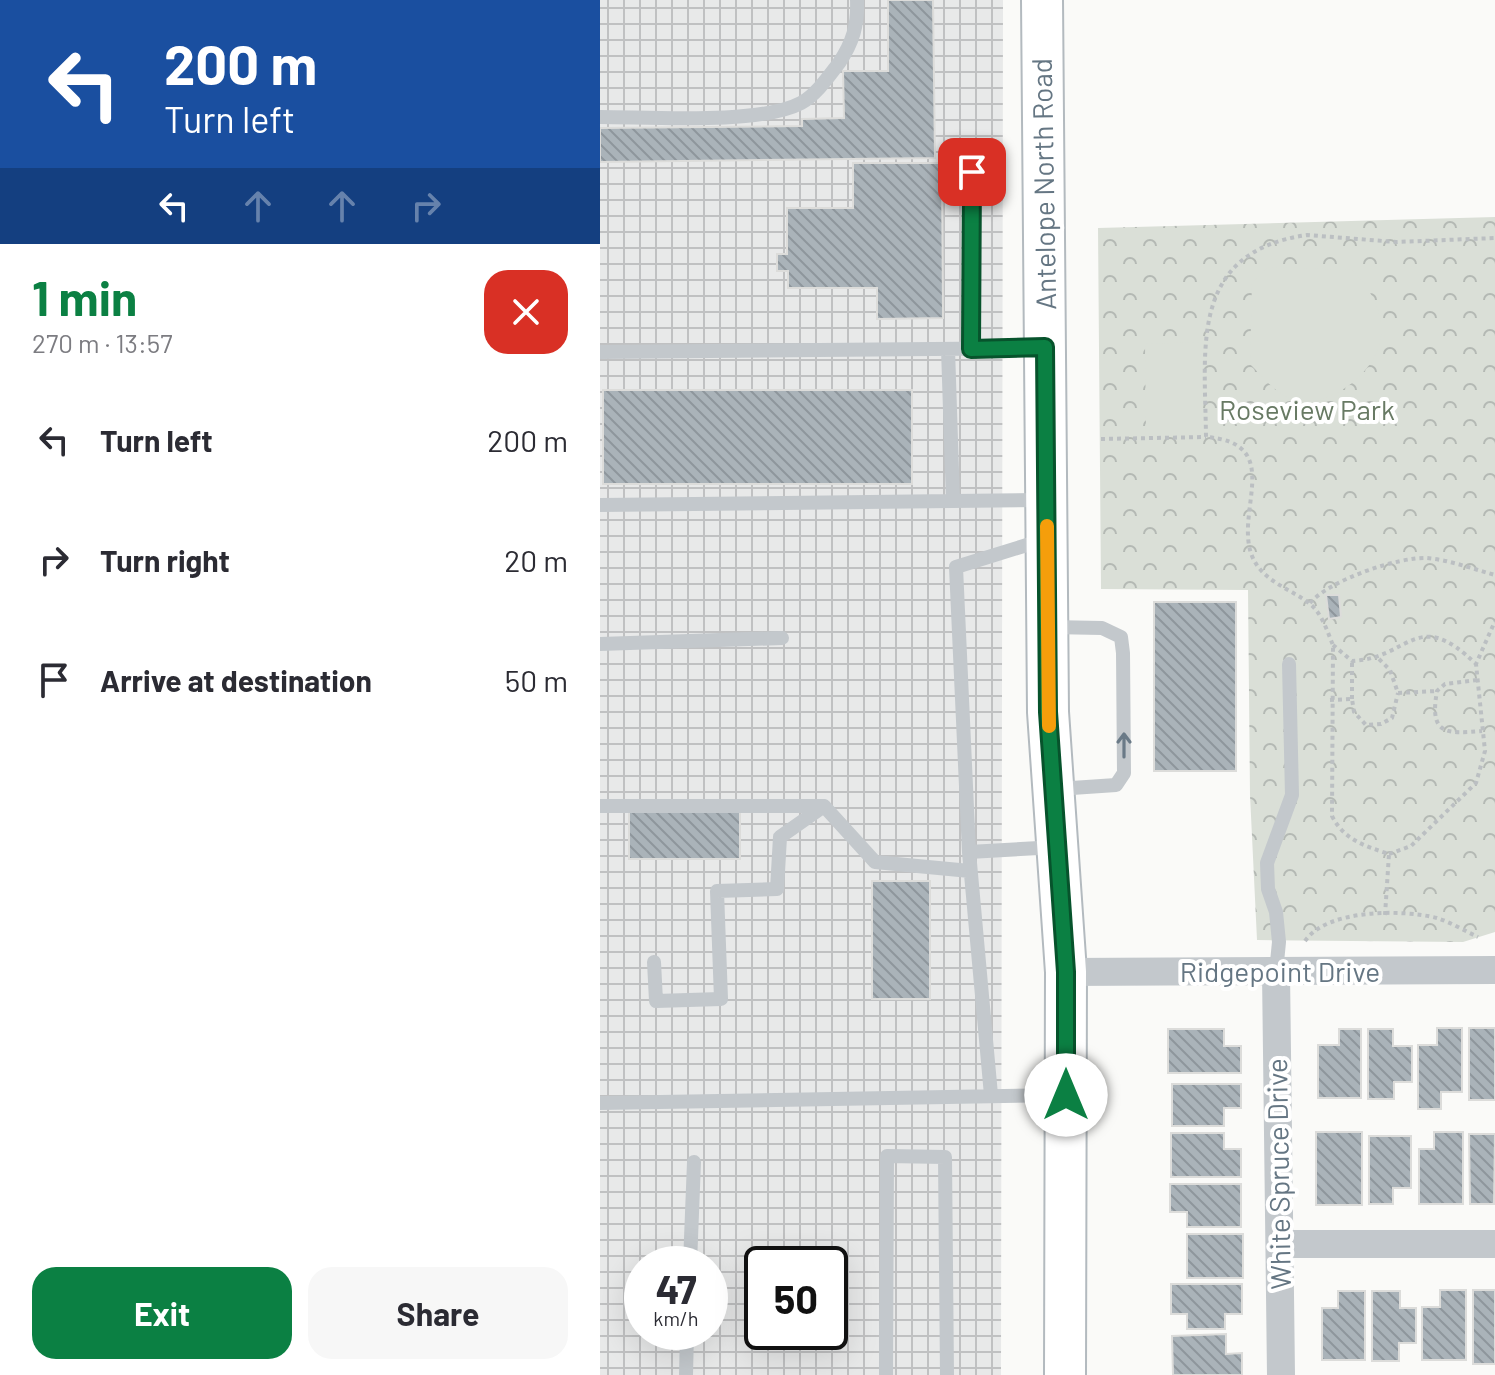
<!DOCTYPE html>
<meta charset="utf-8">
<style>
:root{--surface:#fff;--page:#f7f7f7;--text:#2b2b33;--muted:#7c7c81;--accent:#0b8043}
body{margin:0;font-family:Barlow,sans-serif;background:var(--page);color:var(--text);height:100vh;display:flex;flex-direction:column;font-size:30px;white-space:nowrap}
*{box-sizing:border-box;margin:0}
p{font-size:26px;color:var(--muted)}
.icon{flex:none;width:44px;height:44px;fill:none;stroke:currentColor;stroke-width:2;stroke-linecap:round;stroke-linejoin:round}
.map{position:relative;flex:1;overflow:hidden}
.sheet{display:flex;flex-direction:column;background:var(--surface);width:600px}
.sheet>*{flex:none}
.guide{background:#1a4fa0;color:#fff;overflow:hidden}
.speed{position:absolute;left:24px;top:1246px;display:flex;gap:16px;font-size:40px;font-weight:700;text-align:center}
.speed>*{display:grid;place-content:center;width:104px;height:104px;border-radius:50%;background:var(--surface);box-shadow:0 8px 32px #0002;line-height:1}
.speed small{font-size:20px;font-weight:400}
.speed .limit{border:4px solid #111;border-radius:12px;background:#fff;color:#111}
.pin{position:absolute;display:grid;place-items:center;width:68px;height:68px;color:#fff;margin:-34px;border-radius:16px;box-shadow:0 4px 12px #0006}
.me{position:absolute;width:88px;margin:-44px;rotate:0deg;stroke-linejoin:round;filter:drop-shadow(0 0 6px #0008)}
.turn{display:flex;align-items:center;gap:28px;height:168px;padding:0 32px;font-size:36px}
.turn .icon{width:104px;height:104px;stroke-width:2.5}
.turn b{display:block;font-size:56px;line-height:68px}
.lanes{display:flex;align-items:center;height:76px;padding:0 32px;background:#0003;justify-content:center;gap:40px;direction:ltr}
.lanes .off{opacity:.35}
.round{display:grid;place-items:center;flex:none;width:84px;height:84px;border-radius:24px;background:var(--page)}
.headline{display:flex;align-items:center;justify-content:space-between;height:136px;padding:0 32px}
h1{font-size:48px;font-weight:700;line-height:60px;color:var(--accent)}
.primary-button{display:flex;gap:16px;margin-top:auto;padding:16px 32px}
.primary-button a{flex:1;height:92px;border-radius:24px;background:var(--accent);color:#fff;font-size:32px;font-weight:700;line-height:92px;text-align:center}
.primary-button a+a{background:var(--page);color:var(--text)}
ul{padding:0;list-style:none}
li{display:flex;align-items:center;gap:24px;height:120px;padding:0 32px}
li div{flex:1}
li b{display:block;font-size:30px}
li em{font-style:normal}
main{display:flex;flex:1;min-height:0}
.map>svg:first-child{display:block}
.industrial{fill:url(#industrial-grid);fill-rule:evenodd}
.park{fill:url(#park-crowns)}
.pitch{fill:#dadfd7}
.building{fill:url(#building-back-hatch);stroke:#dcdcda;stroke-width:2}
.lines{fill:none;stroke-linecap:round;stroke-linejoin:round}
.secondary-casing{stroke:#b3babf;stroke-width:44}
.path{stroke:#bbbfc2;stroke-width:4;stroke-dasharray:4 4;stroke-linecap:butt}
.lane{stroke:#c3c8cc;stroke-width:14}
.street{stroke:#c3c8cc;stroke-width:28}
.secondary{stroke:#fff;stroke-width:40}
.oneway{stroke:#6a7a87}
.route-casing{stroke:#07532c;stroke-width:20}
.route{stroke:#0b8043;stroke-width:14}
.slow{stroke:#f59e0b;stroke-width:14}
.labels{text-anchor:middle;stroke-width:8;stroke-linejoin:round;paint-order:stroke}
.street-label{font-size:28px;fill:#657683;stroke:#fff}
.park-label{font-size:28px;fill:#687a64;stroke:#fff}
</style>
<main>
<section class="sheet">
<div class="guide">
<div class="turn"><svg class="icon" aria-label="left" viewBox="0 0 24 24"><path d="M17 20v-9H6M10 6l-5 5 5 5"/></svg><div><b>200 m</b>Turn left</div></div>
<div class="lanes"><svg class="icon" aria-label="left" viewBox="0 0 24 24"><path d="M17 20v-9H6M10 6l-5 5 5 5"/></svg><svg class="icon off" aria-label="ahead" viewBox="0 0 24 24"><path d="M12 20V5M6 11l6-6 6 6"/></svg><svg class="icon off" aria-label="ahead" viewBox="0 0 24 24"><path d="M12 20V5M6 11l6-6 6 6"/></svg><svg class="icon off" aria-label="right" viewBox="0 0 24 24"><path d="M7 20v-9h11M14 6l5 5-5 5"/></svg></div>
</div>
<div class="headline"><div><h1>1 min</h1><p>270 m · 13:57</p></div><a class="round" style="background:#d93025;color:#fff"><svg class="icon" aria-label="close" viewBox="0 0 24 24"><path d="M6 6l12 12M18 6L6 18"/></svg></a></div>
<ul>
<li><svg class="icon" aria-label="left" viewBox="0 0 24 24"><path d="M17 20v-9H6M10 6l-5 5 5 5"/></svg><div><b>Turn left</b></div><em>200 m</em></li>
<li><svg class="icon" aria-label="right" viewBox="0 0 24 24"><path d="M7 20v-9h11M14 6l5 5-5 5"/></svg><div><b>Turn right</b></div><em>20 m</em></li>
<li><svg class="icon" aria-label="arrive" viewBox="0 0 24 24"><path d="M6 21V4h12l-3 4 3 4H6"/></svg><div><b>Arrive at destination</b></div><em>50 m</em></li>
</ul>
<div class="primary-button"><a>Exit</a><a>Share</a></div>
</section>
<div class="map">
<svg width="895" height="1375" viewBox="0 0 895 1375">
<defs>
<pattern id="industrial-grid" width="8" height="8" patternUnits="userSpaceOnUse" patternTransform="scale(2)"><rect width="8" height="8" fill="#e8e9e9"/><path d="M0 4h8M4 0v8" fill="none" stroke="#c0c1c2"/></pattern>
<pattern id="park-crowns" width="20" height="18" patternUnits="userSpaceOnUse" patternTransform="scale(2)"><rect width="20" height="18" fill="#dadfd7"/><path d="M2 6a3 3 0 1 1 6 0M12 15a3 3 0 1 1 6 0" fill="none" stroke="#b4b9b4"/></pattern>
<pattern id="building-back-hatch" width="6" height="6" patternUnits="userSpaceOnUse" patternTransform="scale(2)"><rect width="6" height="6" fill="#aab3b9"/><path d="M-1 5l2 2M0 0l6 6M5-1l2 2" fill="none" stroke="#8e969c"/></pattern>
</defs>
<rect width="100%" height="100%" fill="#fafaf8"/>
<!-- industrial -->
<path class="industrial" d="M 0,0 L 403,0 L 401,1375 L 0,1375 ZM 42,1264 L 110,1264 L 110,1332 L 42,1332 ZM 162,1264 L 230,1264 L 230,1332 L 162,1332 Z"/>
<!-- park -->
<path class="park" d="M 895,217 L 895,932 L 863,942 L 657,940 L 650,795 L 648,590 L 501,589 L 498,228 Z"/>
<!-- pitch -->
<path class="pitch" d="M 669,267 L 752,270 C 770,287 786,315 780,342 C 772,379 717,417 682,394 C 670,387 660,374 650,364 L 652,282 Z
M 600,342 L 602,434 L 546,434 L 545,344 Z"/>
<!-- building -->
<path class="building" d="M 288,0 L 333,0 L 335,158 L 0,162 L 0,128 L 202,126 L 202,119 L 244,118 L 243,71 L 288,71 Z
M 253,163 L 342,163 L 343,318 L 277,319 L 277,288 L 188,288 L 188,271 L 177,271 L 177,254 L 187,254 L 187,208 L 253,208 Z
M 3,390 L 312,390 L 312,484 L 3,484 Z
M 726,595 L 739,595 L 741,617 L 729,619 Z
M 554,602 L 636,602 L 636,771 L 554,771 Z
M 29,811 L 140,811 L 140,859 L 29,859 Z
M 272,881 L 330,881 L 330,999 L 272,999 Z
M 837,1028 L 862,1028 L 862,1092 L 841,1092 L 841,1109 L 818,1109 L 818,1045 L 837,1045 Z
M 869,1028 L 895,1028 L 895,1100 L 869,1100 Z
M 568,1029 L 624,1029 L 624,1046 L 641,1046 L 641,1073 L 568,1073 Z
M 739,1029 L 761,1029 L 761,1098 L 718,1098 L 718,1045 L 739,1045 Z
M 768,1029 L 793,1029 L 793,1046 L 812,1046 L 812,1082 L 794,1082 L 794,1099 L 768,1099 Z
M 572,1084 L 641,1084 L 641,1108 L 624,1108 L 624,1126 L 572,1126 Z
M 716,1132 L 762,1132 L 762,1205 L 716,1205 Z
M 834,1132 L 863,1132 L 863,1204 L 819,1204 L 819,1149 L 834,1149 Z
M 571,1133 L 624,1133 L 624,1149 L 641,1149 L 641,1177 L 571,1177 Z
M 869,1134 L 895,1134 L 894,1204 L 870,1204 Z
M 769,1136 L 811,1136 L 811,1188 L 793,1188 L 793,1204 L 769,1204 Z
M 570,1184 L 641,1184 L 641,1227 L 587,1227 L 587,1212 L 570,1212 Z
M 587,1234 L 643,1234 L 643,1278 L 587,1278 Z
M 571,1284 L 642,1284 L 642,1314 L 625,1314 L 625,1329 L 587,1329 L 587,1314 L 571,1314 Z
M 840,1290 L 866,1290 L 866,1360 L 822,1360 L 822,1307 L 840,1307 Z
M 873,1290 L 895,1290 L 895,1364 L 873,1364 Z
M 738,1291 L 765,1291 L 765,1360 L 722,1360 L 722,1308 L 738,1308 Z
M 772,1291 L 800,1291 L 800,1308 L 816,1308 L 816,1343 L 799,1343 L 799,1361 L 772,1361 Z
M 626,1334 L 626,1354 L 642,1353 L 642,1375 L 573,1375 L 572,1336 Z"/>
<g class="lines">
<!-- secondary casing -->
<g class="secondary-casing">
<path id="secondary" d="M 442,0 L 448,712 L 466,972 L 465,1375"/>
</g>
<!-- path -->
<path class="path" d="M 501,439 L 606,437
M 710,603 C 730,580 797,557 827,558 C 850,560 873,569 895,575
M 733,645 L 752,661 C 811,658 816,606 876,664 L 895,621
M 779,659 L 790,670 L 798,693 L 837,691
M 877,680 L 845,684 L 837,691 C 829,735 846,734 882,731
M 752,699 L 752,661
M 730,700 L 752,699 L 754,712 L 766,725 L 781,724 L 792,718 L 798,693
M 789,854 L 811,846 L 876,783 L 885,751 L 876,664
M 785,915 L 789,854 C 765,846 744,840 732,816 L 733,645 C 727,631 722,613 709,603 C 689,588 662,581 652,556 C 634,511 686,443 606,437 C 605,346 589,252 707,235 L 796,242 L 895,238
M 705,941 C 727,909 801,909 837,918 C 850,922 865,931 878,937"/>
<!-- lane -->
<path class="lane" d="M 0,117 C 50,117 159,125 201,103 C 216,95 229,76 239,63 C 253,42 258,25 257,0
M 348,349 L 353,501
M 371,349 L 372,172
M 0,352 L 444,348
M 0,505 L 442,500
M 450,627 L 502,628 L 521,637 L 523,653 L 524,773 L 516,785 L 457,789
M 0,644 L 182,638
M 0,806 L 224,806 L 275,862 L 370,871
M 369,852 L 356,567 L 443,540
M 54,962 L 56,1001 L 121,999 L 117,891 L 177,889 L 180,837 L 224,806
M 676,972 L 679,942 L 676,912 L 668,889 L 667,863 L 692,795 L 689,664
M 391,1095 L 369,852 L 457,847
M 0,1103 L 463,1095
M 90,1264 L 94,1162
M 86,1375 L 87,1332
M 286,1375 L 287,1156 L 345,1157 L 347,1375"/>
<!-- street -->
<path class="street" d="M 466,972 L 895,970
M 676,972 L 681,1375
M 681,1244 L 895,1244"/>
<!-- secondary -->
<use href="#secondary" class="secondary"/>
</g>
<!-- one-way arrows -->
<defs><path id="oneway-shaft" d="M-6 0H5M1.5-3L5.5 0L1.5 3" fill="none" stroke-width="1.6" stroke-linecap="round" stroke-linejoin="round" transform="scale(2)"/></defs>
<use class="oneway" href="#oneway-shaft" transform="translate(524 745) rotate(-90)"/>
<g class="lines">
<!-- route casing -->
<g class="route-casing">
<path id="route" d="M 372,172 L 371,349 L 445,347 L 448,712 L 466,972 L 466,1095"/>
</g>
<!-- route -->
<use href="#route" class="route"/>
<!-- slow -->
<path class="slow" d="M 447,526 L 449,726"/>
</g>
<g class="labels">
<!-- street labels -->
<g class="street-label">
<text transform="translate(444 184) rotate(-91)" y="10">Antelope North Road</text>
<text x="680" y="982">Ridgepoint Drive</text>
<text transform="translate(679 1174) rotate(-91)" y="10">White Spruce Drive</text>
</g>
<!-- park labels -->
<g class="park-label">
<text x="707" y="420">Roseview Park</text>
</g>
</g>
</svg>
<div class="speed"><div>47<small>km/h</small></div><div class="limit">50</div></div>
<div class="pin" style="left:372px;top:172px;background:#d93025"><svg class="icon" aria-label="arrive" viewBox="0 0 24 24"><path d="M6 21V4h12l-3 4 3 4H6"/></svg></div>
<svg class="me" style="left:466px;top:1095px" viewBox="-20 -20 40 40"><circle r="19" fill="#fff"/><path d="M0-13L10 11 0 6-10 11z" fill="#0b8043"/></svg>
</div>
</main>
